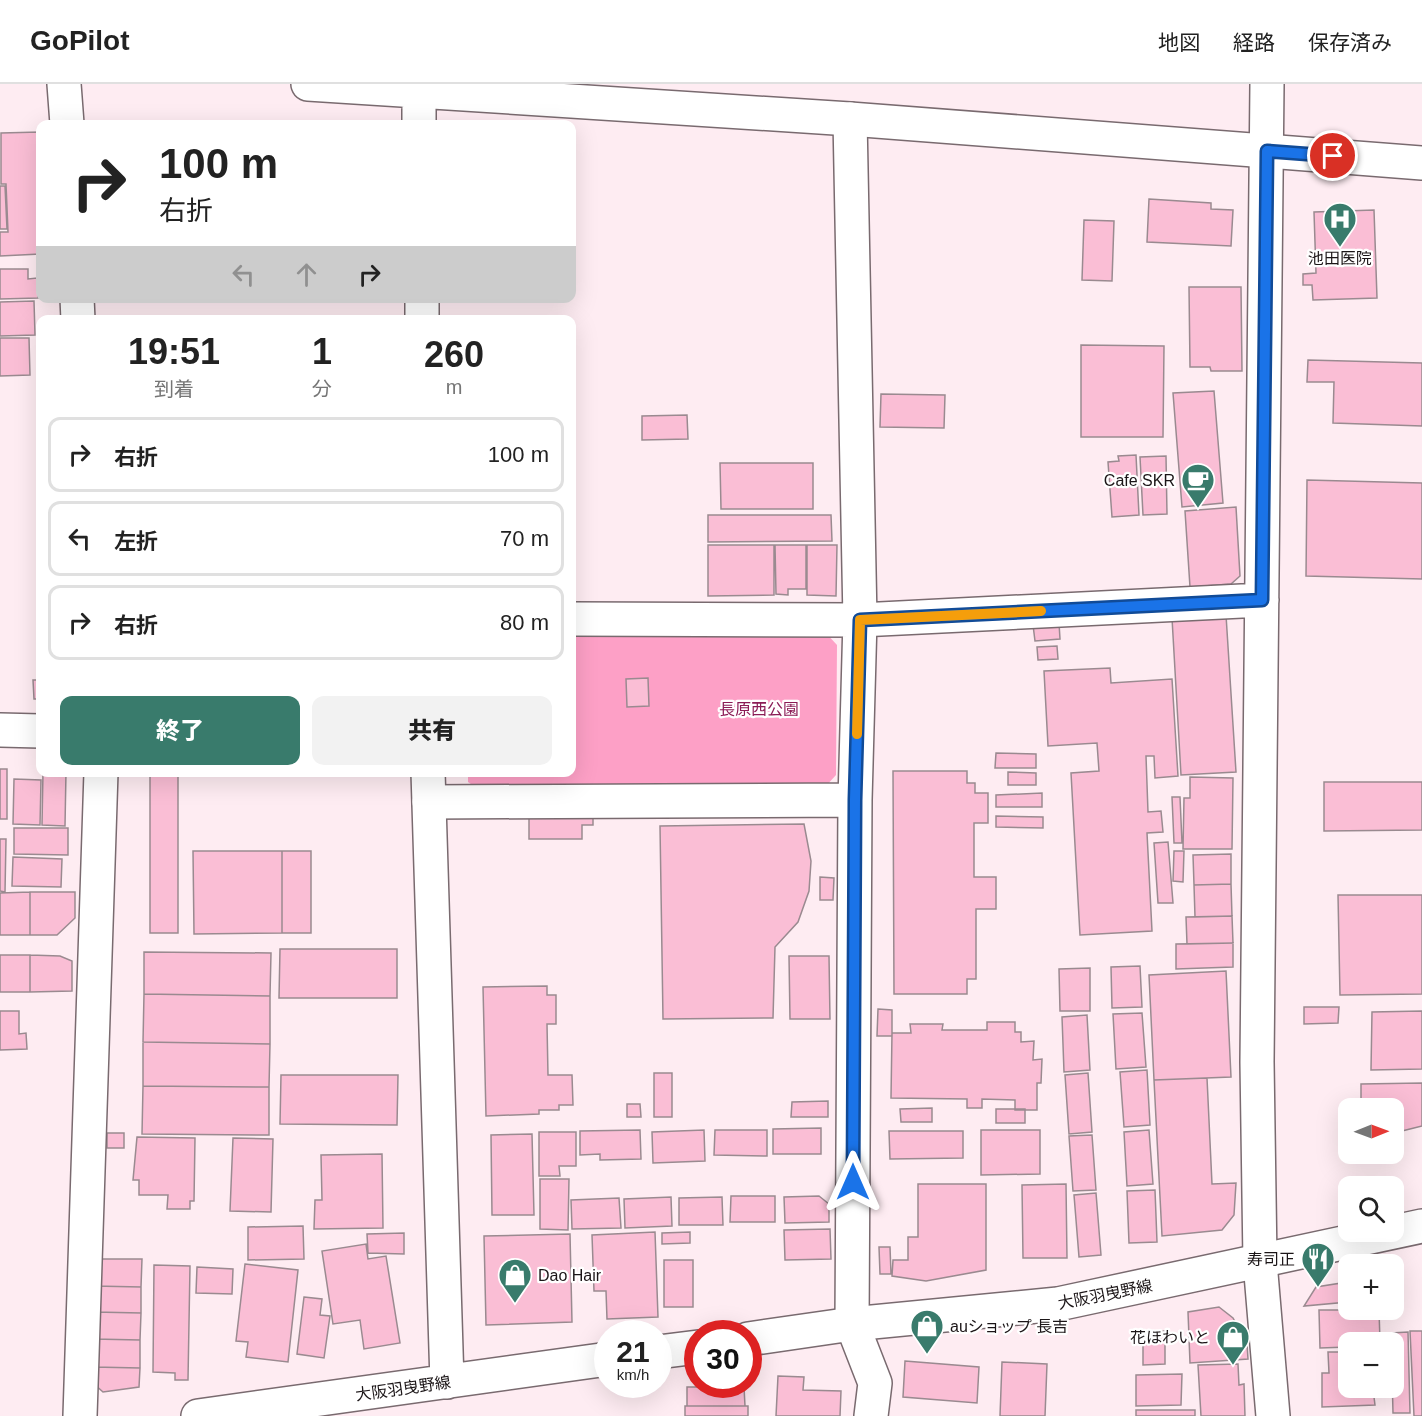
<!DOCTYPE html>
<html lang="ja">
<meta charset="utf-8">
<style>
:root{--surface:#fff;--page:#f2f2f2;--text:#222;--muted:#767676;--line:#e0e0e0;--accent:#397b6c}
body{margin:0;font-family:Arial,"Noto Sans JP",sans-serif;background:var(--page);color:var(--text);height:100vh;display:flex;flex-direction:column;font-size:22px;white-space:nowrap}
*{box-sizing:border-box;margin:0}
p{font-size:20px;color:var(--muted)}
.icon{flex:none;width:33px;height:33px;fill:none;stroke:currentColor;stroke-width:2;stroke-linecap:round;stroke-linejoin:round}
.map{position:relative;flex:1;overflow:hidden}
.details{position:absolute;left:36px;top:231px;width:540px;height:462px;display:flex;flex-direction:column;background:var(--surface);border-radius:12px;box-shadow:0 6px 24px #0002}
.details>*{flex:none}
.hud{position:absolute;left:36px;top:36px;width:540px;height:183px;border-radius:12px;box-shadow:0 6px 24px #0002;background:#fff;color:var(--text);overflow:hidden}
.needle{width:39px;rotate:89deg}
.controls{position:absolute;left:1338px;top:1014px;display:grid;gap:12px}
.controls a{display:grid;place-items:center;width:66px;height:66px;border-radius:12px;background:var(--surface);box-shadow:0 6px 24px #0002;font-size:30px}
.speed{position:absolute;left:594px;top:1236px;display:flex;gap:12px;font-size:30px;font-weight:700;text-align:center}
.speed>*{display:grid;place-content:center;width:78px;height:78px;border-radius:50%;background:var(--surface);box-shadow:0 6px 24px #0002;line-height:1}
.speed small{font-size:15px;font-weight:400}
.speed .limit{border:9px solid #d22;background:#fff;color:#111}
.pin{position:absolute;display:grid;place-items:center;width:51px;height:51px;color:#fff;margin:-26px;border:3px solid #fff;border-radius:50%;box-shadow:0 2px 6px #0007}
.me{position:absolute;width:66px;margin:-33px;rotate:0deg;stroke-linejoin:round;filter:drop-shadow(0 0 4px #0008)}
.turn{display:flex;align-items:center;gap:21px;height:126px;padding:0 24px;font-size:27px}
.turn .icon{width:78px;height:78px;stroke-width:2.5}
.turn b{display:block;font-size:42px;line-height:51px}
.lanes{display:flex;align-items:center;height:57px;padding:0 24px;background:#0003;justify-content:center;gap:30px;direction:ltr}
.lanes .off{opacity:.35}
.eta{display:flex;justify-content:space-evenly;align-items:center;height:102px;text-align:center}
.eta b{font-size:36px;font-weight:800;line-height:42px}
.action{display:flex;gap:12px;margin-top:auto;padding:12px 24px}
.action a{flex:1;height:69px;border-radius:12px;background:var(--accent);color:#fff;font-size:24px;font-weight:800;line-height:69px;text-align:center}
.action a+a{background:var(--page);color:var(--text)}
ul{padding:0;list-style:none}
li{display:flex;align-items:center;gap:18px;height:75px;margin:0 12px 9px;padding:0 12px;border:3px solid var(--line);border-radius:12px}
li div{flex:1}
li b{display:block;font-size:22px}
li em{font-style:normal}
header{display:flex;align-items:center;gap:36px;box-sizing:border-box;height:84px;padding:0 30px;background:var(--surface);border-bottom:2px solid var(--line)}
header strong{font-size:28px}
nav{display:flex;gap:33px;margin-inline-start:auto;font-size:21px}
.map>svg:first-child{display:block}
.green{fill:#fda0c6}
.building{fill:#fabed5;stroke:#9a8a90;stroke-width:1.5}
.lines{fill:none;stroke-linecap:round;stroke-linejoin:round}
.street-casing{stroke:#796a6f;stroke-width:36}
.secondary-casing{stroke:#796a6f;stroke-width:36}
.street{stroke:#fff;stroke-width:33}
.secondary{stroke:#fff;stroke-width:33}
.route-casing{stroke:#114b97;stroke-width:15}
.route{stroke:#1a73e8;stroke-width:10}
.slow{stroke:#f59e0b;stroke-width:10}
.labels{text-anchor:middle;stroke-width:4.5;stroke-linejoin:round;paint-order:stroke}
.poi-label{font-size:16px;fill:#1b1517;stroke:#fff;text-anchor:end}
.park-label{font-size:16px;fill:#8b1c56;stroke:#fff}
.street-label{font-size:16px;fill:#1b1517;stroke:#fff}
</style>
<header>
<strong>GoPilot</strong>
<nav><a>地図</a><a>経路</a><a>保存済み</a></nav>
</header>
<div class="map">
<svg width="1422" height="1332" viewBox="0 0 1422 1332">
<rect width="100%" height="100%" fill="#feecf2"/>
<!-- green -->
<path class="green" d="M 824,547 L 837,561 L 836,691 L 825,703 L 478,705 L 468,698 L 468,689 L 572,688 L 572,550 Z"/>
<!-- building -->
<path class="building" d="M 40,48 L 40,170 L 0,172 L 0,148 L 8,148 L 6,100 L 1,100 L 1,49 Z
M 0,102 L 5,102 L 7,145 L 0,145 Z
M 1149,115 L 1211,119 L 1211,125 L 1233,126 L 1231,162 L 1147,158 Z
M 1374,126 L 1377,214 L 1313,216 L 1312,201 L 1303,201 L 1303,190 L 1316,189 L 1314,128 Z
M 1084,136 L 1114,137 L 1112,197 L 1082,196 Z
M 0,185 L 28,185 L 28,195 L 37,194 L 38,214 L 0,215 Z
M 1189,203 L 1241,203 L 1242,287 L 1211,287 L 1210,283 L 1190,283 Z
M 34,217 L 35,251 L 0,252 L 0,218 Z
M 0,254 L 29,254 L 30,291 L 0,292 Z
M 1081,261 L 1164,262 L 1163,353 L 1081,353 Z
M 1308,276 L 1422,279 L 1422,342 L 1333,339 L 1334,298 L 1307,298 Z
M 1214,307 L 1223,419 L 1182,423 L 1173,309 Z
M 881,310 L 945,311 L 944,344 L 880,343 Z
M 687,331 L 688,355 L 642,356 L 642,332 Z
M 1136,371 L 1139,431 L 1112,433 L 1108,378 L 1119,377 L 1118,372 Z
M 1166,372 L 1167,430 L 1143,431 L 1140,373 Z
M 720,379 L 813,379 L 813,425 L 721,425 Z
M 1307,396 L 1422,399 L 1422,495 L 1306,492 Z
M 1236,423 L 1240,492 L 1231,500 L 1190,503 L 1185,427 Z
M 708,431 L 831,431 L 832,457 L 708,458 Z
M 708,461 L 774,461 L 774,511 L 708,512 Z
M 775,461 L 806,461 L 806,505 L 788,505 L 788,511 L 776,510 Z
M 807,461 L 837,461 L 836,512 L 807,511 Z
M 1226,531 L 1236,688 L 1181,691 L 1172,534 Z
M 1059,539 L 1060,555 L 1035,557 L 1033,541 Z
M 1057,562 L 1058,575 L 1038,576 L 1037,563 Z
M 1110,584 L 1111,599 L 1172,595 L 1178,692 L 1155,694 L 1154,672 L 1146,672 L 1148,728 L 1161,727 L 1163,748 L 1147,749 L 1152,847 L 1080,851 L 1071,689 L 1099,687 L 1097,659 L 1048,662 L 1044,587 Z
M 648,594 L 649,622 L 627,623 L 626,595 Z
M 33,596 L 40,596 L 40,615 L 34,615 Z
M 996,669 L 1036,670 L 1036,684 L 995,684 Z
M 0,685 L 7,685 L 7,735 L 0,735 Z
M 893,687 L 967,687 L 967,699 L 975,699 L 975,709 L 988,709 L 988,739 L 974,739 L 974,793 L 996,793 L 996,825 L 976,825 L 976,895 L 967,895 L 967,910 L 894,910 Z
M 43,688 L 66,688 L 65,742 L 42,741 Z
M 1008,688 L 1036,689 L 1036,701 L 1008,701 Z
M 150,689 L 178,689 L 178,849 L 150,849 Z
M 1190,693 L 1233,694 L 1232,765 L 1183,765 L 1184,714 L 1190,714 Z
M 14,695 L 41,696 L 40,741 L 13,740 Z
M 1324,698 L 1422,698 L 1422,746 L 1324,747 Z
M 1042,709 L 1042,723 L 996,723 L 996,711 Z
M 1172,713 L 1180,713 L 1182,759 L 1174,759 Z
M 529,732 L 593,732 L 593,741 L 582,741 L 582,755 L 529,755 Z
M 996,732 L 1043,733 L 1043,744 L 996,743 Z
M 804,740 L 811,777 L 809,807 L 798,838 L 775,863 L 773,934 L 663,935 L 660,742 Z
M 14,744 L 68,744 L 68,771 L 14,770 Z
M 0,755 L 6,755 L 5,808 L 0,807 Z
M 1168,758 L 1173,819 L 1158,819 L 1154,759 Z
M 193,767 L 282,767 L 282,849 L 194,850 Z
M 282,767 L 311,767 L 311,849 L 282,849 Z
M 1174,767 L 1184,767 L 1183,798 L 1173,797 Z
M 1231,770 L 1231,800 L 1194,801 L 1193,771 Z
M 13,773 L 62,775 L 61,803 L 12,802 Z
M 820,793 L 834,794 L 833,816 L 820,816 Z
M 1231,800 L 1232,832 L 1195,833 L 1194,801 Z
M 30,808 L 30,851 L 0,851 L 0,809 Z
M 30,808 L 75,808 L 75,834 L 57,851 L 30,851 Z
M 1338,811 L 1422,811 L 1422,910 L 1340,911 Z
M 1232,832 L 1233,859 L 1187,860 L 1186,833 Z
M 1233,859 L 1233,883 L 1176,885 L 1176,860 Z
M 280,865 L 397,865 L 397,914 L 279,914 Z
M 144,868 L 271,869 L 270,912 L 144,910 Z
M 0,871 L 30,871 L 30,908 L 0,908 Z
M 30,871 L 60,872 L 72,877 L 72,907 L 30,908 Z
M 789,872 L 829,872 L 830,935 L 790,935 Z
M 1140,882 L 1142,923 L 1112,924 L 1111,883 Z
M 1090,884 L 1090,927 L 1060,927 L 1059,885 Z
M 1226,887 L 1231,993 L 1154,996 L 1149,891 Z
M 547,902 L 547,911 L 556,911 L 556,940 L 547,940 L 548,991 L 572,991 L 573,1021 L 559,1021 L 559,1026 L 539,1026 L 539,1030 L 486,1032 L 483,903 Z
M 144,910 L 270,912 L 270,960 L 143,958 Z
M 1304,923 L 1339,923 L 1338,939 L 1304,940 Z
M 878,925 L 892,926 L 892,952 L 877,952 Z
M 0,927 L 19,927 L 19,950 L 26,949 L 27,965 L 0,966 Z
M 1422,927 L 1422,985 L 1371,986 L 1372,928 Z
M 1142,929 L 1146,983 L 1116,985 L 1113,930 Z
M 1087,931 L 1090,986 L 1064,988 L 1062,933 Z
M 987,938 L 1015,938 L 1015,948 L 1021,948 L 1021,958 L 1034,957 L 1033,976 L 1042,975 L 1041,999 L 1037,999 L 1037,1026 L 1015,1026 L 1015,1016 L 982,1015 L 982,1024 L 967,1024 L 967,1015 L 891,1014 L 892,949 L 911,949 L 910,940 L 943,940 L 942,946 L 987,946 Z
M 143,958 L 270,960 L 269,1003 L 143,1002 Z
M 1147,986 L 1150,1041 L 1124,1043 L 1120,988 Z
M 654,989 L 672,989 L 672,1033 L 654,1033 Z
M 1088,989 L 1092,1048 L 1069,1050 L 1065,991 Z
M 281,991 L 398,991 L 397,1041 L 280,1040 Z
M 1207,994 L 1212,1100 L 1236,1099 L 1234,1131 L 1222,1146 L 1162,1152 L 1154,996 Z
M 1422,999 L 1422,1042 L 1394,1049 L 1394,1024 L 1361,1024 L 1361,1000 Z
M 143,1002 L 269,1003 L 269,1051 L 142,1050 Z
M 828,1017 L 828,1033 L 791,1033 L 792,1018 Z
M 627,1020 L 640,1020 L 641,1033 L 627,1033 Z
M 932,1024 L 932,1038 L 901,1038 L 900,1025 Z
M 996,1025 L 1025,1025 L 1025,1039 L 996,1039 Z
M 821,1044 L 821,1070 L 773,1070 L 773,1045 Z
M 640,1046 L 641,1075 L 600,1076 L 600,1070 L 580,1071 L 580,1047 Z
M 704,1046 L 705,1077 L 653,1079 L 652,1048 Z
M 715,1046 L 767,1046 L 767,1072 L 714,1071 Z
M 981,1046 L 1040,1046 L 1040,1090 L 981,1091 Z
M 1149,1046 L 1153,1100 L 1127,1102 L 1124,1048 Z
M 889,1047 L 963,1047 L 963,1074 L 890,1075 Z
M 539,1048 L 576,1048 L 576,1082 L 559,1082 L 560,1092 L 539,1092 Z
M 107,1049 L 124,1049 L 124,1064 L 107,1064 Z
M 532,1050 L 534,1131 L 492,1131 L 491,1051 Z
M 1092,1051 L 1096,1106 L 1073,1107 L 1069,1052 Z
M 137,1053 L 195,1054 L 194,1117 L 190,1117 L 190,1125 L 167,1125 L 168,1111 L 139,1111 L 139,1096 L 133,1096 Z
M 233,1054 L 273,1055 L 271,1128 L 230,1127 Z
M 382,1070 L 383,1144 L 314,1145 L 315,1116 L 322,1116 L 321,1071 Z
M 540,1095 L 569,1095 L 568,1146 L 540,1145 Z
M 918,1100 L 986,1100 L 986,1186 L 926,1197 L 892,1192 L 893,1176 L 908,1176 L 908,1153 L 918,1153 Z
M 1066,1100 L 1067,1174 L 1023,1174 L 1022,1101 Z
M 1155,1106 L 1157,1158 L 1129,1159 L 1127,1107 Z
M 1096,1109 L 1101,1171 L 1079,1173 L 1074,1111 Z
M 731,1112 L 775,1112 L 775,1138 L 730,1138 Z
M 819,1112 L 829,1120 L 829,1138 L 785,1139 L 784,1113 Z
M 671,1113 L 672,1142 L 625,1144 L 624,1115 Z
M 722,1113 L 723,1141 L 679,1141 L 679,1114 Z
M 619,1114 L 621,1144 L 572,1145 L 571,1116 Z
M 303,1142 L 304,1175 L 248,1176 L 248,1143 Z
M 830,1145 L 831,1175 L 785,1176 L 784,1146 Z
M 655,1148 L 658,1233 L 607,1235 L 606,1207 L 594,1207 L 592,1151 Z
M 690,1148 L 690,1159 L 662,1160 L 662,1149 Z
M 404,1149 L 404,1170 L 368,1169 L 367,1150 Z
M 570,1150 L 572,1238 L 486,1241 L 484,1152 Z
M 366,1160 L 368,1175 L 386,1172 L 400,1259 L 364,1265 L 360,1236 L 333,1240 L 322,1167 Z
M 879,1163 L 890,1163 L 891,1190 L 880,1190 Z
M 95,1175 L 142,1175 L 141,1203 L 94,1202 Z
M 664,1176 L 693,1176 L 693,1223 L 664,1223 Z
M 245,1180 L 298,1186 L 288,1278 L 246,1273 L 248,1258 L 236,1257 Z
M 154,1181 L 190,1182 L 188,1296 L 175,1296 L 175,1289 L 153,1288 Z
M 197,1183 L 233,1185 L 232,1210 L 196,1209 Z
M 1348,1198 L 1348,1218 L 1304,1222 L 1316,1203 Z
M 94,1202 L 141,1203 L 141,1229 L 94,1228 Z
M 304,1213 L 322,1215 L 320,1231 L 330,1232 L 324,1274 L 297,1270 Z
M 1219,1223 L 1233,1234 L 1239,1245 L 1246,1245 L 1248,1275 L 1190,1279 L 1188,1228 Z
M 1319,1226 L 1379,1226 L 1380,1258 L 1348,1258 L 1348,1263 L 1320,1264 Z
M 94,1228 L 141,1229 L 140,1256 L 93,1255 Z
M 1165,1247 L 1165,1280 L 1143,1281 L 1143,1248 Z
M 1410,1247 L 1422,1247 L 1422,1332 L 1414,1332 Z
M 1408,1248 L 1410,1329 L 1393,1329 L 1391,1249 Z
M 93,1255 L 140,1256 L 140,1284 L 93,1283 Z
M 1328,1268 L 1348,1268 L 1348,1304 L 1384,1304 L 1384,1313 L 1374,1313 L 1375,1321 L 1322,1323 L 1322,1289 L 1329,1289 Z
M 905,1277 L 979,1283 L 977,1319 L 903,1313 Z
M 1002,1278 L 1047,1280 L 1045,1332 L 1000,1332 Z
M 1238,1280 L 1239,1301 L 1244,1300 L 1245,1332 L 1201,1332 L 1198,1281 Z
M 93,1283 L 140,1284 L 139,1303 L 103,1308 L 93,1299 Z
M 1182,1290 L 1181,1321 L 1136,1322 L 1136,1291 Z
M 778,1292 L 804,1293 L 803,1306 L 841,1307 L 840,1332 L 776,1332 Z
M 687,1303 L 744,1303 L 745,1322 L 687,1322 Z
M 685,1322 L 748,1322 L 748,1332 L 685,1332 Z
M 1136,1326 L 1195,1326 L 1195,1332 L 1136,1332 Z"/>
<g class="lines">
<!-- street casing -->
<g class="street-casing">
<path id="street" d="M 64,0 L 67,40
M 1267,0 L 1257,978 L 1260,1178 L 1273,1332
M 850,35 L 860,536 L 855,716 L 852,1240 L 875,1299 L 871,1332
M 77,214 L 78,236
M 572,535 L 860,536 L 1262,516
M 429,718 L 855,716
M 80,1332 L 101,688"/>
</g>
<!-- secondary casing -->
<g class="secondary-casing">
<path id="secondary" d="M 308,0 L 850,35 L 1422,79
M 419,7 L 419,40
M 422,214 L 422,236
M 0,646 L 40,647
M 428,688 L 447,1298
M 748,1255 L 852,1240 L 1058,1220 L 1422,1142
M 658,1268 L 698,1263
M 198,1332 L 608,1275"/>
</g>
<!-- street -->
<use href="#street" class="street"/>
<!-- secondary -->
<use href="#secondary" class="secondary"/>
</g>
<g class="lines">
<!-- route casing -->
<g class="route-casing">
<path id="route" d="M 853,1098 L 855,716 L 860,536 L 1262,516 L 1267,67 L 1333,72"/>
</g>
<!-- route -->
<use href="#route" class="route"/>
<!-- slow -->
<path class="slow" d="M 857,650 L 860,536 L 1041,527"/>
</g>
<!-- icons -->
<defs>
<g id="hospital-pin" transform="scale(1.725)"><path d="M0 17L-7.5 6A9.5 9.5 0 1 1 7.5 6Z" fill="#397b6c" stroke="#fff"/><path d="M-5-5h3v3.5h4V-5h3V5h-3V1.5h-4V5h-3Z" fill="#fff"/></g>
<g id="cafe-pin" transform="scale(1.725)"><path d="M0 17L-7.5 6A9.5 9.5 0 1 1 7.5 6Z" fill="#397b6c" stroke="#fff"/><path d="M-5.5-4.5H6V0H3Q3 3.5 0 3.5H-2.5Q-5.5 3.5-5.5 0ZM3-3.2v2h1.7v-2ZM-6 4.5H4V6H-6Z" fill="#fff"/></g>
<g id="restaurant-pin" transform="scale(1.725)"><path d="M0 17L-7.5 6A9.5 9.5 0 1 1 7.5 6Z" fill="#397b6c" stroke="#fff"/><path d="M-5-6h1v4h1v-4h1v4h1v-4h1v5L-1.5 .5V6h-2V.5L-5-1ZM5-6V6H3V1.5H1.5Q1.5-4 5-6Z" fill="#fff"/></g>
<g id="shop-pin" transform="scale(1.725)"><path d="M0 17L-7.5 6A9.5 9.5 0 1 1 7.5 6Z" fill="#397b6c" stroke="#fff"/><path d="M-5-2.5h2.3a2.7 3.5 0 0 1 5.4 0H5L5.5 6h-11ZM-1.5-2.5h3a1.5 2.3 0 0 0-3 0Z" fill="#fff"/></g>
</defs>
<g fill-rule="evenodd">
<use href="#hospital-pin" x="1340" y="135"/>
<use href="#cafe-pin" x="1198" y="396"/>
<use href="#restaurant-pin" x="1318" y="1175"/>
<use href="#shop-pin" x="515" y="1191"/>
<use href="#shop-pin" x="927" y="1242"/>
<use href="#shop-pin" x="1233" y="1253"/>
</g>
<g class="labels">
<!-- poi labels -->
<g class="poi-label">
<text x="1340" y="180" text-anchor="middle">池田医院</text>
<text x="1175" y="402">Cafe SKR</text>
<text x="1295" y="1181">寿司正</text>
<text x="538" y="1197" text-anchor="start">Dao Hair</text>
<text x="950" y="1248" text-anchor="start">auショップ 長吉</text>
<text x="1210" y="1259">花ほわいと</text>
</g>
<!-- park labels -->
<g class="park-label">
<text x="759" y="631">長原西公園</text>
</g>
<!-- street labels -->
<g class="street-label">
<text transform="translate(1105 1210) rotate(-11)" y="6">大阪羽曳野線</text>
<text transform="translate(403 1304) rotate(-8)" y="6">大阪羽曳野線</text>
</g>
</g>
</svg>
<div class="controls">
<a><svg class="needle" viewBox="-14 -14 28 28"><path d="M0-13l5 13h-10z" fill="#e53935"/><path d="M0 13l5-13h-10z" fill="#767676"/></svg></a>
<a><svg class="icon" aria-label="search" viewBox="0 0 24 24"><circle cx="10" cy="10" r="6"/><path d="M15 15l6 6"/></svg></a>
<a>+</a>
<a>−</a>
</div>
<div class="speed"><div>21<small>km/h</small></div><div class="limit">30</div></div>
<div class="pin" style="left:1333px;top:72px;background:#d93025"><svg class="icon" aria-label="arrive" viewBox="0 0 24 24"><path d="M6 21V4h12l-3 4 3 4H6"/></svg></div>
<svg class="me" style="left:853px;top:1098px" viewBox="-20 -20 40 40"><path d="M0-17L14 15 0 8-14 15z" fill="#1a73e8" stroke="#fff" stroke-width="4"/></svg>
<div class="hud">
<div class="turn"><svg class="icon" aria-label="right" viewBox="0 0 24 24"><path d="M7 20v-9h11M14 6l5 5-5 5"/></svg><div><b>100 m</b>右折</div></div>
<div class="lanes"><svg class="icon off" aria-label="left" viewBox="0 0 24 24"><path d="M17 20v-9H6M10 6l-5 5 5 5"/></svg><svg class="icon off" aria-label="ahead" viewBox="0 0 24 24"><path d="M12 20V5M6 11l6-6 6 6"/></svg><svg class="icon" aria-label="right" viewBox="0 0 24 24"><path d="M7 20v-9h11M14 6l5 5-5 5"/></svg></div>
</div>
<section class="details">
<div class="eta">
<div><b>19:51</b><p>到着</p></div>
<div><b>1</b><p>分</p></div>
<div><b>260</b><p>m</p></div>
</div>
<ul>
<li><svg class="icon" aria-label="right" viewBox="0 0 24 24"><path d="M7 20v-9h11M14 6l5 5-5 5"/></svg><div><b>右折</b></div><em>100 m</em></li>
<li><svg class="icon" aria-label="left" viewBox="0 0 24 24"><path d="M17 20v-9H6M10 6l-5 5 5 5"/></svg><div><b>左折</b></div><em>70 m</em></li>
<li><svg class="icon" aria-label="right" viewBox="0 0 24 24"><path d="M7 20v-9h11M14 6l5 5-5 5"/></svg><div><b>右折</b></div><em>80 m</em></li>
</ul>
<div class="action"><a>終了</a><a>共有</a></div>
</section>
</div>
